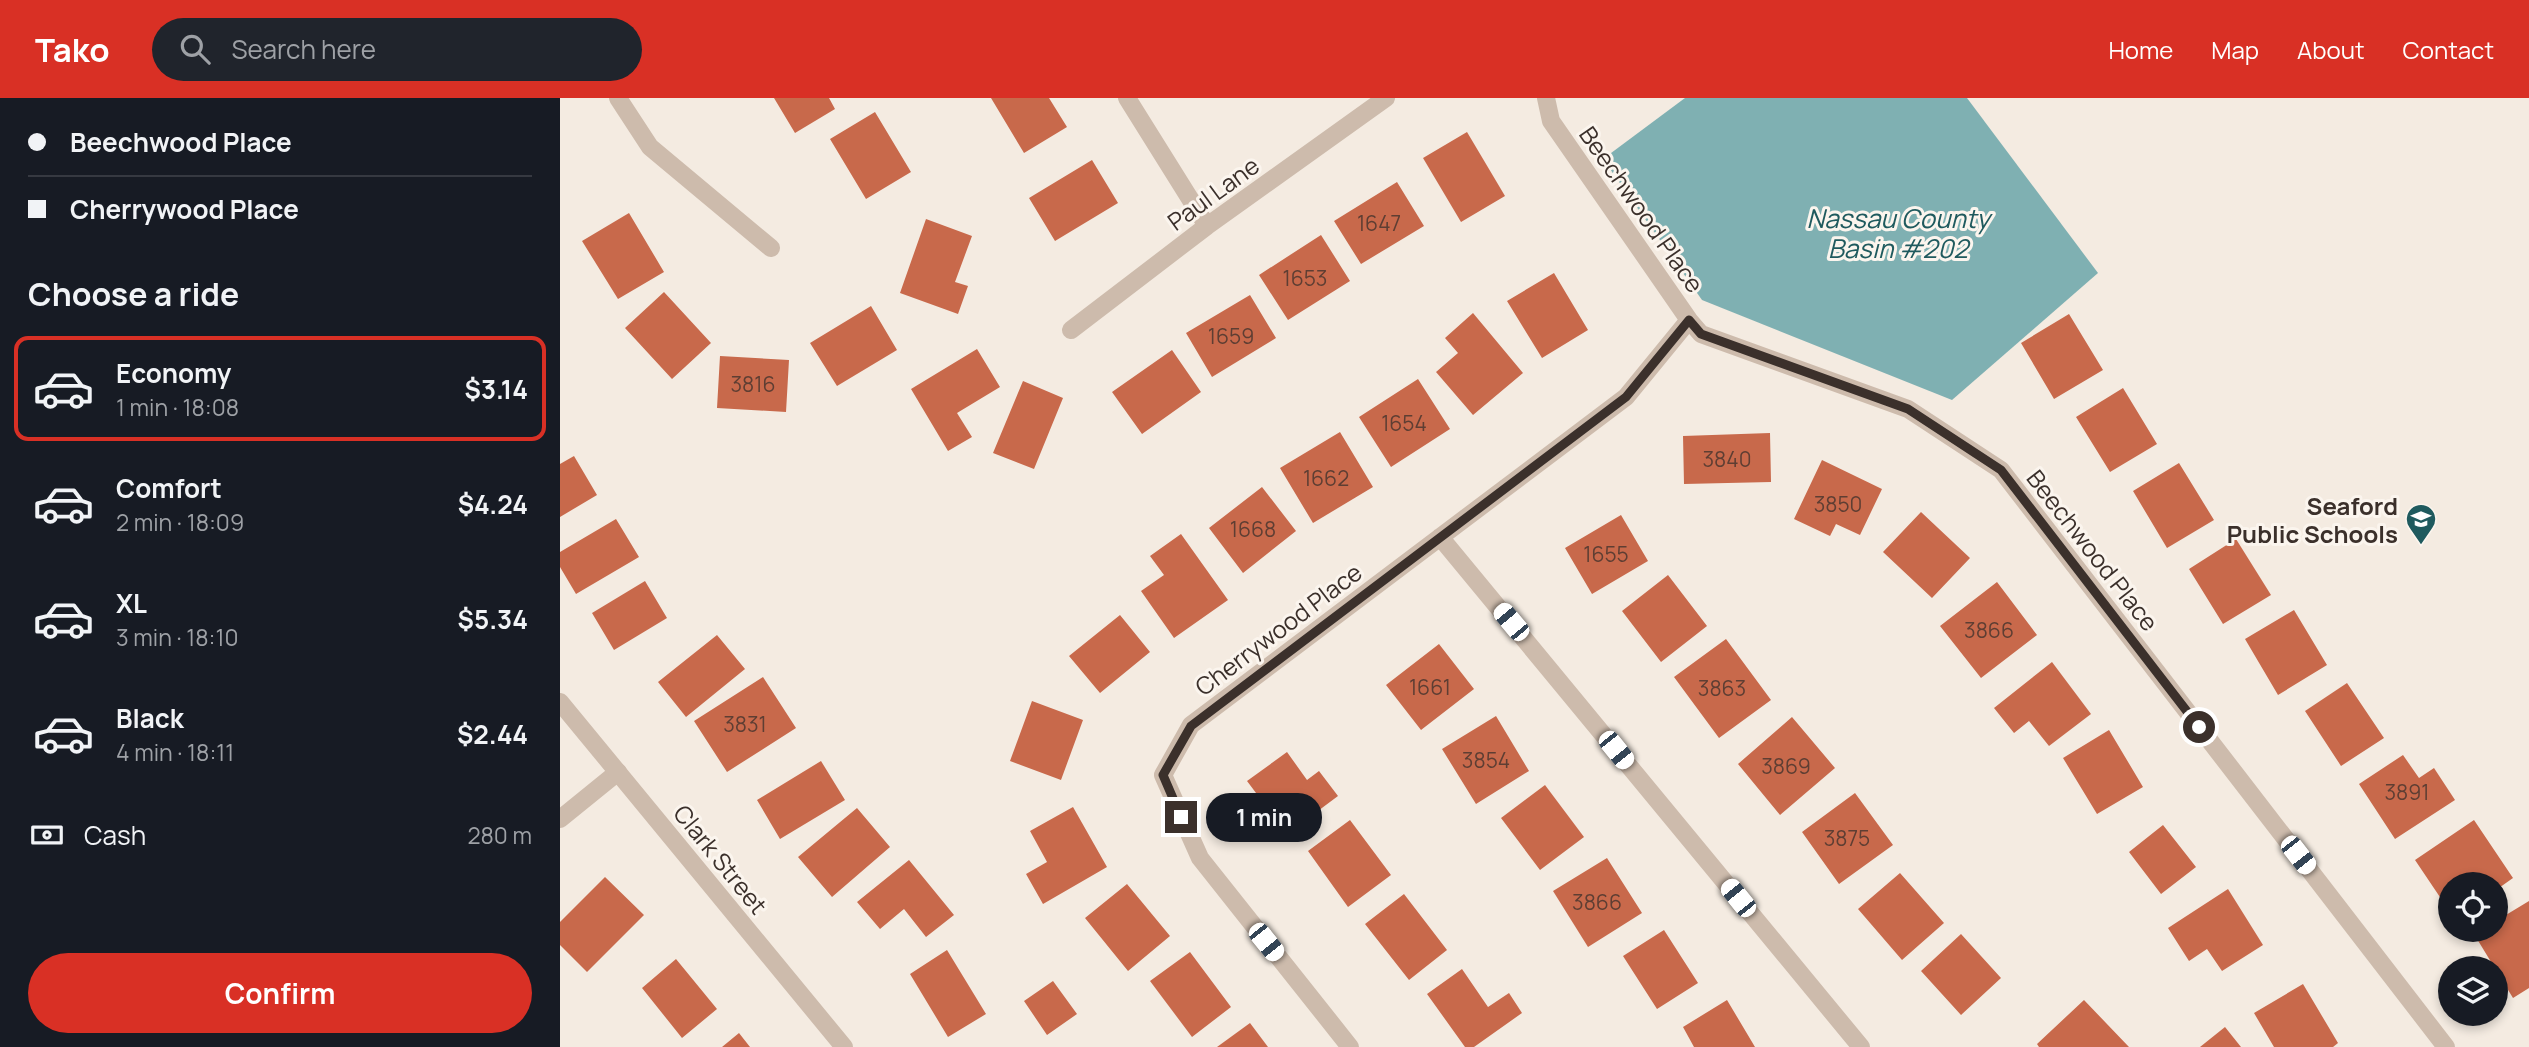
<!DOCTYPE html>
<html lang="en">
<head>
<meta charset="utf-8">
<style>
	body { margin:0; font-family:Manrope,sans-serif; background:#20242c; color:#f1f3f6; height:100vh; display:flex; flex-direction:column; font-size:26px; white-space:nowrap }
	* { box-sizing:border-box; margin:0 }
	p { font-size:23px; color:#9ea1a6 }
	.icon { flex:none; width:38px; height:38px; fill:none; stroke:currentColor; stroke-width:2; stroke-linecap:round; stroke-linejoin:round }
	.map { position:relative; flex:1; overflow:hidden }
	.drawer { display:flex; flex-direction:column; background:#171b24; width:560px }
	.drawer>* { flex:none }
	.hud { display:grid; align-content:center; height:154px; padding:0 28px; background:#171b24 }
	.tools { position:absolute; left:1878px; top:774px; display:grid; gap:14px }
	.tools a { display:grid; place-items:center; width:70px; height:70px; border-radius:50%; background:#171b24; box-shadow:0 4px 10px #0003; font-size:35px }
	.end { position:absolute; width:32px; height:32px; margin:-16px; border:9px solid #3b302b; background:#fff; box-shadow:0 0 0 4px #fff }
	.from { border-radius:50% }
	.bubble { position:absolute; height:49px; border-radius:24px; background:#171b24; box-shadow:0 4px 10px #0003; font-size:23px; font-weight:700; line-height:49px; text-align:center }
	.car { position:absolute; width:21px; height:42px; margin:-21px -10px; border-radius:9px; box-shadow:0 0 5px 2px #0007; background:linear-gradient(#fff 24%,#345 0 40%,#fff 0 76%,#345 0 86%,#fff 0) }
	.hud b { display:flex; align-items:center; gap:24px; height:66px; font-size:26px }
	.hud b+b { border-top:2px solid #363941 }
	.hud i { width:18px; height:18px; background:#f1f3f6 }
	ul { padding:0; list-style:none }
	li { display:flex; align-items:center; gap:21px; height:105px; margin:0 14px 10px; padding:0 14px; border:4px solid transparent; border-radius:14px }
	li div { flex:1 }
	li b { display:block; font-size:26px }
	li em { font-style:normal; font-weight:700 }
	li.on { border-color:#d93025 }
	li>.icon { width:63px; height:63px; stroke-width:1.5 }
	h2 { padding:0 28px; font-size:32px; line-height:84px }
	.pay { display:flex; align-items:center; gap:18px; height:77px; padding:0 28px; font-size:26px }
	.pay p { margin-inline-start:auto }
	.button { display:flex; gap:14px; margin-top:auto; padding:14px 28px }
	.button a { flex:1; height:80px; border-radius:42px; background:#d93025; color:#fff; font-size:28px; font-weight:700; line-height:80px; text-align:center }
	header { display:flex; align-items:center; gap:42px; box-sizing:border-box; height:98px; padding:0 35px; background:#d93025; color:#fff }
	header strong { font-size:33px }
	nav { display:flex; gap:38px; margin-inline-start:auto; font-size:24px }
	.search { width:490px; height:63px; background:#20242c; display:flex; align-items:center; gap:18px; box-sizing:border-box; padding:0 24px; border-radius:38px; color:#9ea1a6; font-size:26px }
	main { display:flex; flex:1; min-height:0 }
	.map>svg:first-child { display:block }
	.water { fill:#7fb0b2 }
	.building { fill:#c8694b }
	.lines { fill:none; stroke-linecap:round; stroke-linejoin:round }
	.minor { stroke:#cdbbac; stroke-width:18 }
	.tertiary { stroke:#cdbbac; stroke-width:18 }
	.route { stroke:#3b302b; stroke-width:9 }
	.labels { text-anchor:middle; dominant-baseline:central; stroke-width:6; stroke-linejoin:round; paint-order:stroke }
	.number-label { font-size:21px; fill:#5e3e33 }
	.street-label { font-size:24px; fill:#3b302b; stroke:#fbf5ee }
	.poi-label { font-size:24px; font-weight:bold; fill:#3b302b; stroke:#fbf5ee; text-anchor:end }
	.water-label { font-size:26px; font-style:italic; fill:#1f5a5e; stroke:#fbf5ee }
</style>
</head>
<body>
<header>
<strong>Tako</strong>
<div class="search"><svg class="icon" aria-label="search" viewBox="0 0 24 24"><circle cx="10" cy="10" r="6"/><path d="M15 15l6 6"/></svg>Search here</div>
<nav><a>Home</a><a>Map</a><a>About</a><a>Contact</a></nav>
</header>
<main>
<section class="drawer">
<div class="hud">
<b><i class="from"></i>Beechwood Place</b>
<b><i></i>Cherrywood Place</b>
</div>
<h2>Choose a ride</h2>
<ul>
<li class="on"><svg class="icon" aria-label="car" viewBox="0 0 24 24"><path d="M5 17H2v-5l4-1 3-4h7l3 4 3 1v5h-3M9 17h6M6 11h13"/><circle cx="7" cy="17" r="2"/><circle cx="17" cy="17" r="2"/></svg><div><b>Economy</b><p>1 min · 18:08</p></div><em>$3.14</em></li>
<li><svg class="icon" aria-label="car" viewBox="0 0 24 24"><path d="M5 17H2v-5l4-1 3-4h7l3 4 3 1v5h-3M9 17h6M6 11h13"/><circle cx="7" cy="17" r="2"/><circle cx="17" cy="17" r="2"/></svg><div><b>Comfort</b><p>2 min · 18:09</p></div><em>$4.24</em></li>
<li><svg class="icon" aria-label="car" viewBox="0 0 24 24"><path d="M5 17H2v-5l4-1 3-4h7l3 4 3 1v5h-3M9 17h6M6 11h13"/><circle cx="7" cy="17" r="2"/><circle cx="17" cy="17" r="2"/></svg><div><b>XL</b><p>3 min · 18:10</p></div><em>$5.34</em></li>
<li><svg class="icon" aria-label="car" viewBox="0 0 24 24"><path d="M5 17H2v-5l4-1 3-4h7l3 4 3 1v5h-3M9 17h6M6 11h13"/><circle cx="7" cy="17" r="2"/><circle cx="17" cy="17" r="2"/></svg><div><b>Black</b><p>4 min · 18:11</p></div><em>$2.44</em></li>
</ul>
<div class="pay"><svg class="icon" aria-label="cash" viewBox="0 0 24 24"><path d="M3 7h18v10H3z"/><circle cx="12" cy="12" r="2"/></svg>Cash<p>280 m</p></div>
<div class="button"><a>Confirm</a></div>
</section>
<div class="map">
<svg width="1969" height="949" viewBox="0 0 1969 949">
	<rect width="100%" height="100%" fill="#f4ebe1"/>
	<path class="water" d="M 1125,0 L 1407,0 L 1538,175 L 1392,302 L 1142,202 L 1043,61 Z"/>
	<path class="building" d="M 214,0 L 269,0 L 275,11 L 235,35 Z
		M 431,0 L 489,0 L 507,29 L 464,55 Z
		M 315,14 L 351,74 L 306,101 L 270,41 Z
		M 907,34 L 945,98 L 901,124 L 863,60 Z
		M 532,62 L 558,105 L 495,143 L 469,100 Z
		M 837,84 L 864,128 L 801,166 L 774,123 Z
		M 69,115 L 104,174 L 58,201 L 22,143 Z
		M 366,121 L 412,138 L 395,184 L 408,188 L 398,216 L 340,195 Z
		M 761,137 L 790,183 L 728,222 L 699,177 Z
		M 994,175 L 1028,232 L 982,260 L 947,203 Z
		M 104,194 L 151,245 L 112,281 L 65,230 Z
		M 690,197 L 716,240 L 652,279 L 626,235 Z
		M 311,208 L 337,252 L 277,288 L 250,245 Z
		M 913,215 L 963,275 L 913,317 L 876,274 L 898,255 L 885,240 Z
		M 1509,216 L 1543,272 L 1494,301 L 1461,245 Z
		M 417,251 L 440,289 L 397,315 L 412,339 L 388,353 L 351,291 Z
		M 612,252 L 641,294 L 582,336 L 552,294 Z
		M 160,258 L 229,262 L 226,314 L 157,310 Z
		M 858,281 L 890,331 L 831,369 L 799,319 Z
		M 463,283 L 503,300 L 474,371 L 433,355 Z
		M 1563,290 L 1597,346 L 1550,374 L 1516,319 Z
		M 780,334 L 813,389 L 753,425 L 720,370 Z
		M 1210,335 L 1211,384 L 1124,386 L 1123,338 Z
		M 14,358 L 37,397 L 0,419 L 0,366 Z
		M 1262,362 L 1322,391 L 1300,437 L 1276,426 L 1270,438 L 1234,421 Z
		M 1619,365 L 1654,422 L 1607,450 L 1573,393 Z
		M 702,389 L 736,433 L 683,475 L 649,430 Z
		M 1361,414 L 1410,460 L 1372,500 L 1323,454 Z
		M 1061,417 L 1088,463 L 1032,496 L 1005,450 Z
		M 56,421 L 79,459 L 16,496 L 0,469 L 0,454 Z
		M 621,436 L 668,502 L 614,540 L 581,493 L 604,477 L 590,458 Z
		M 1676,441 L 1711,497 L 1663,526 L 1629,471 Z
		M 1108,477 L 1147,528 L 1101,564 L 1062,513 Z
		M 85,483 L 107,520 L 54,552 L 32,515 Z
		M 1437,484 L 1477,537 L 1421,580 L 1380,528 Z
		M 1734,512 L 1767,567 L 1718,597 L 1685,541 Z
		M 560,517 L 590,554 L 540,595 L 509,558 Z
		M 157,537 L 185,571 L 126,619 L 98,584 Z
		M 1166,541 L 1211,602 L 1159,640 L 1114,579 Z
		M 879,546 L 914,591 L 861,632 L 826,587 Z
		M 1492,564 L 1531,616 L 1489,648 L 1469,623 L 1454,635 L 1434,610 Z
		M 203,579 L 236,630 L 167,674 L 134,623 Z
		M 1787,585 L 1824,640 L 1781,668 L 1745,613 Z
		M 472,603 L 523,622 L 501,682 L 450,663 Z
		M 936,618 L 969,673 L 916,706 L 882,651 Z
		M 1232,619 L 1275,670 L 1220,717 L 1178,666 Z
		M 1549,632 L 1583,689 L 1537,716 L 1503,660 Z
		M 727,654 L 747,682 L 759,673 L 778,698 L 727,736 L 687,683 Z
		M 1843,657 L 1859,680 L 1874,670 L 1895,702 L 1835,741 L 1799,686 Z
		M 261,663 L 285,702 L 220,741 L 197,702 Z
		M 985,687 L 1024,739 L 980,772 L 941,720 Z
		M 1295,695 L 1333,747 L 1279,786 L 1242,734 Z
		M 513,709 L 547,769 L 483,806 L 466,776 L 487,764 L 470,733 Z
		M 297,710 L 330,749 L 272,799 L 238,759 Z
		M 790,722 L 831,777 L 788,809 L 748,753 Z
		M 1914,722 L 1953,780 L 1936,792 L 1936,786 L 1890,786 L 1890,814 L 1855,762 Z
		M 1603,727 L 1636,769 L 1601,796 L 1569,754 Z
		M 1047,760 L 1082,815 L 1028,849 L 993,793 Z
		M 349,762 L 394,817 L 366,839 L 344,811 L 320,831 L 297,804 Z
		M 1340,775 L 1384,825 L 1342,862 L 1298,811 Z
		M 45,779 L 84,817 L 27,874 L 0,847 L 0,824 Z
		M 567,786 L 610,838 L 568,873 L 525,820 Z
		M 1668,791 L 1703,847 L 1662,873 L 1647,851 L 1629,863 L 1608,830 Z
		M 844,796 L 887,852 L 849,882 L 805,826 Z
		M 1969,803 L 1969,890 L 1953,900 L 1914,836 L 1922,831 L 1936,831 L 1936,823 Z
		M 1104,832 L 1138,885 L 1097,911 L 1063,858 Z
		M 1401,836 L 1441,880 L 1401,917 L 1361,873 Z
		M 387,852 L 426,916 L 388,939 L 350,876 Z
		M 630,854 L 671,909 L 632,939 L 590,883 Z
		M 116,861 L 157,911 L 122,940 L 82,890 Z
		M 902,871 L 928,909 L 949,895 L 962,915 L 914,949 L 905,949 L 867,896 Z
		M 493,883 L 517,916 L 487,937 L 464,903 Z
		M 1743,886 L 1778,945 L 1773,949 L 1714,949 L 1694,915 Z
		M 1167,902 L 1195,949 L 1134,949 L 1123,929 Z
		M 1524,902 L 1569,949 L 1479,949 L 1477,946 Z
		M 690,925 L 708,949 L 657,949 Z
		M 1665,929 L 1681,949 L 1640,949 Z
		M 179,935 L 190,949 L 162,949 Z"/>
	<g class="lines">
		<path class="minor" d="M 58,0 L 90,49 L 211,150
			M 567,0 L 647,128
			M 986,0 L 991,23 L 1129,222 L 1141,236 L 1348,311 L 1441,372 L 1886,949
			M 511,232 L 647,128 L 826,0
			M 880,439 L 1301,949
			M 0,721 L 58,674
			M 790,949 L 640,760 L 603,677 L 631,627 L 1066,299 L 1129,222"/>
		<path class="tertiary" d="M 0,604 L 284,949"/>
	</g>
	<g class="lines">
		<path class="route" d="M 621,719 L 603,677 L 631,628 L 1066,299 L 1129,222 L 1141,236 L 1348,311 L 1441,372 L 1639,629"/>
	</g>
	<defs>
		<g id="school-pin" transform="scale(1.575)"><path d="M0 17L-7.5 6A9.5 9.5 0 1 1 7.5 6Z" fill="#1f5a5e" stroke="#fbf5ee"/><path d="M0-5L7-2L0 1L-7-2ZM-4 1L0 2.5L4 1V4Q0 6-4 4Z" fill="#fff"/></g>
	</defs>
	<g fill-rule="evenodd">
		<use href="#school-pin" x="1861" y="421"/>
	</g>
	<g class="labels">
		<g class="number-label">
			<text x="819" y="125">1647</text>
			<text x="745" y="180">1653</text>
			<text x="671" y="238">1659</text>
			<text x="193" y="286">3816</text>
			<text x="844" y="325">1654</text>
			<text x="1167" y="361">3840</text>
			<text x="766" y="380">1662</text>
			<text x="1278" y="406">3850</text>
			<text x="693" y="431">1668</text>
			<text x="1046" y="456">1655</text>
			<text x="1429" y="532">3866</text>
			<text x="870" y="589">1661</text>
			<text x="1162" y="590">3863</text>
			<text x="185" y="626">3831</text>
			<text x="926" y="662">3854</text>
			<text x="1226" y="668">3869</text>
			<text x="1847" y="694">3891</text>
			<text x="1287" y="740">3875</text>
			<text x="1037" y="804">3866</text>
		</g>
		<g class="street-label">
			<text transform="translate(653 95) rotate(-36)">Paul Lane</text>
			<text transform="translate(1082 111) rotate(55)">Beechwood Place</text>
			<text transform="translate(1533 452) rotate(52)">Beechwood Place</text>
			<text transform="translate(718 531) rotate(-37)">Cherrywood Place</text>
			<text transform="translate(161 761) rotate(51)">Clark Street</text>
		</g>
		<g class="poi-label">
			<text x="1838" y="407">Seaford<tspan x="1838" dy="28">Public Schools</tspan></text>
		</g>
		<g class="water-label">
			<text x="1338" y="120">Nassau County<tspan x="1338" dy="30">Basin #202</tspan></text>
		</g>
	</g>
</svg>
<div class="tools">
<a><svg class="icon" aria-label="locate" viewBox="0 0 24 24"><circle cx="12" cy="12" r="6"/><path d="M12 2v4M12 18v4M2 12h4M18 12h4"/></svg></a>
<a><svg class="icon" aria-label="layers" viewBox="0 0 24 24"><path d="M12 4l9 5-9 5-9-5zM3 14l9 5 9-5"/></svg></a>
</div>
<i class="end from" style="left:1639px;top:629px"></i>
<i class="end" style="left:621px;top:719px"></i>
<div class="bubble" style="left:646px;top:695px;width:116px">1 min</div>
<i class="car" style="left:951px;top:524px;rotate:320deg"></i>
<i class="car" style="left:1056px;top:652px;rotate:141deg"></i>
<i class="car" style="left:1738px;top:757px;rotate:142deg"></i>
<i class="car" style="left:1178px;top:800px;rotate:321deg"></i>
<i class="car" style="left:706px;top:844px;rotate:141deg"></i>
</div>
</main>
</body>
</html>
